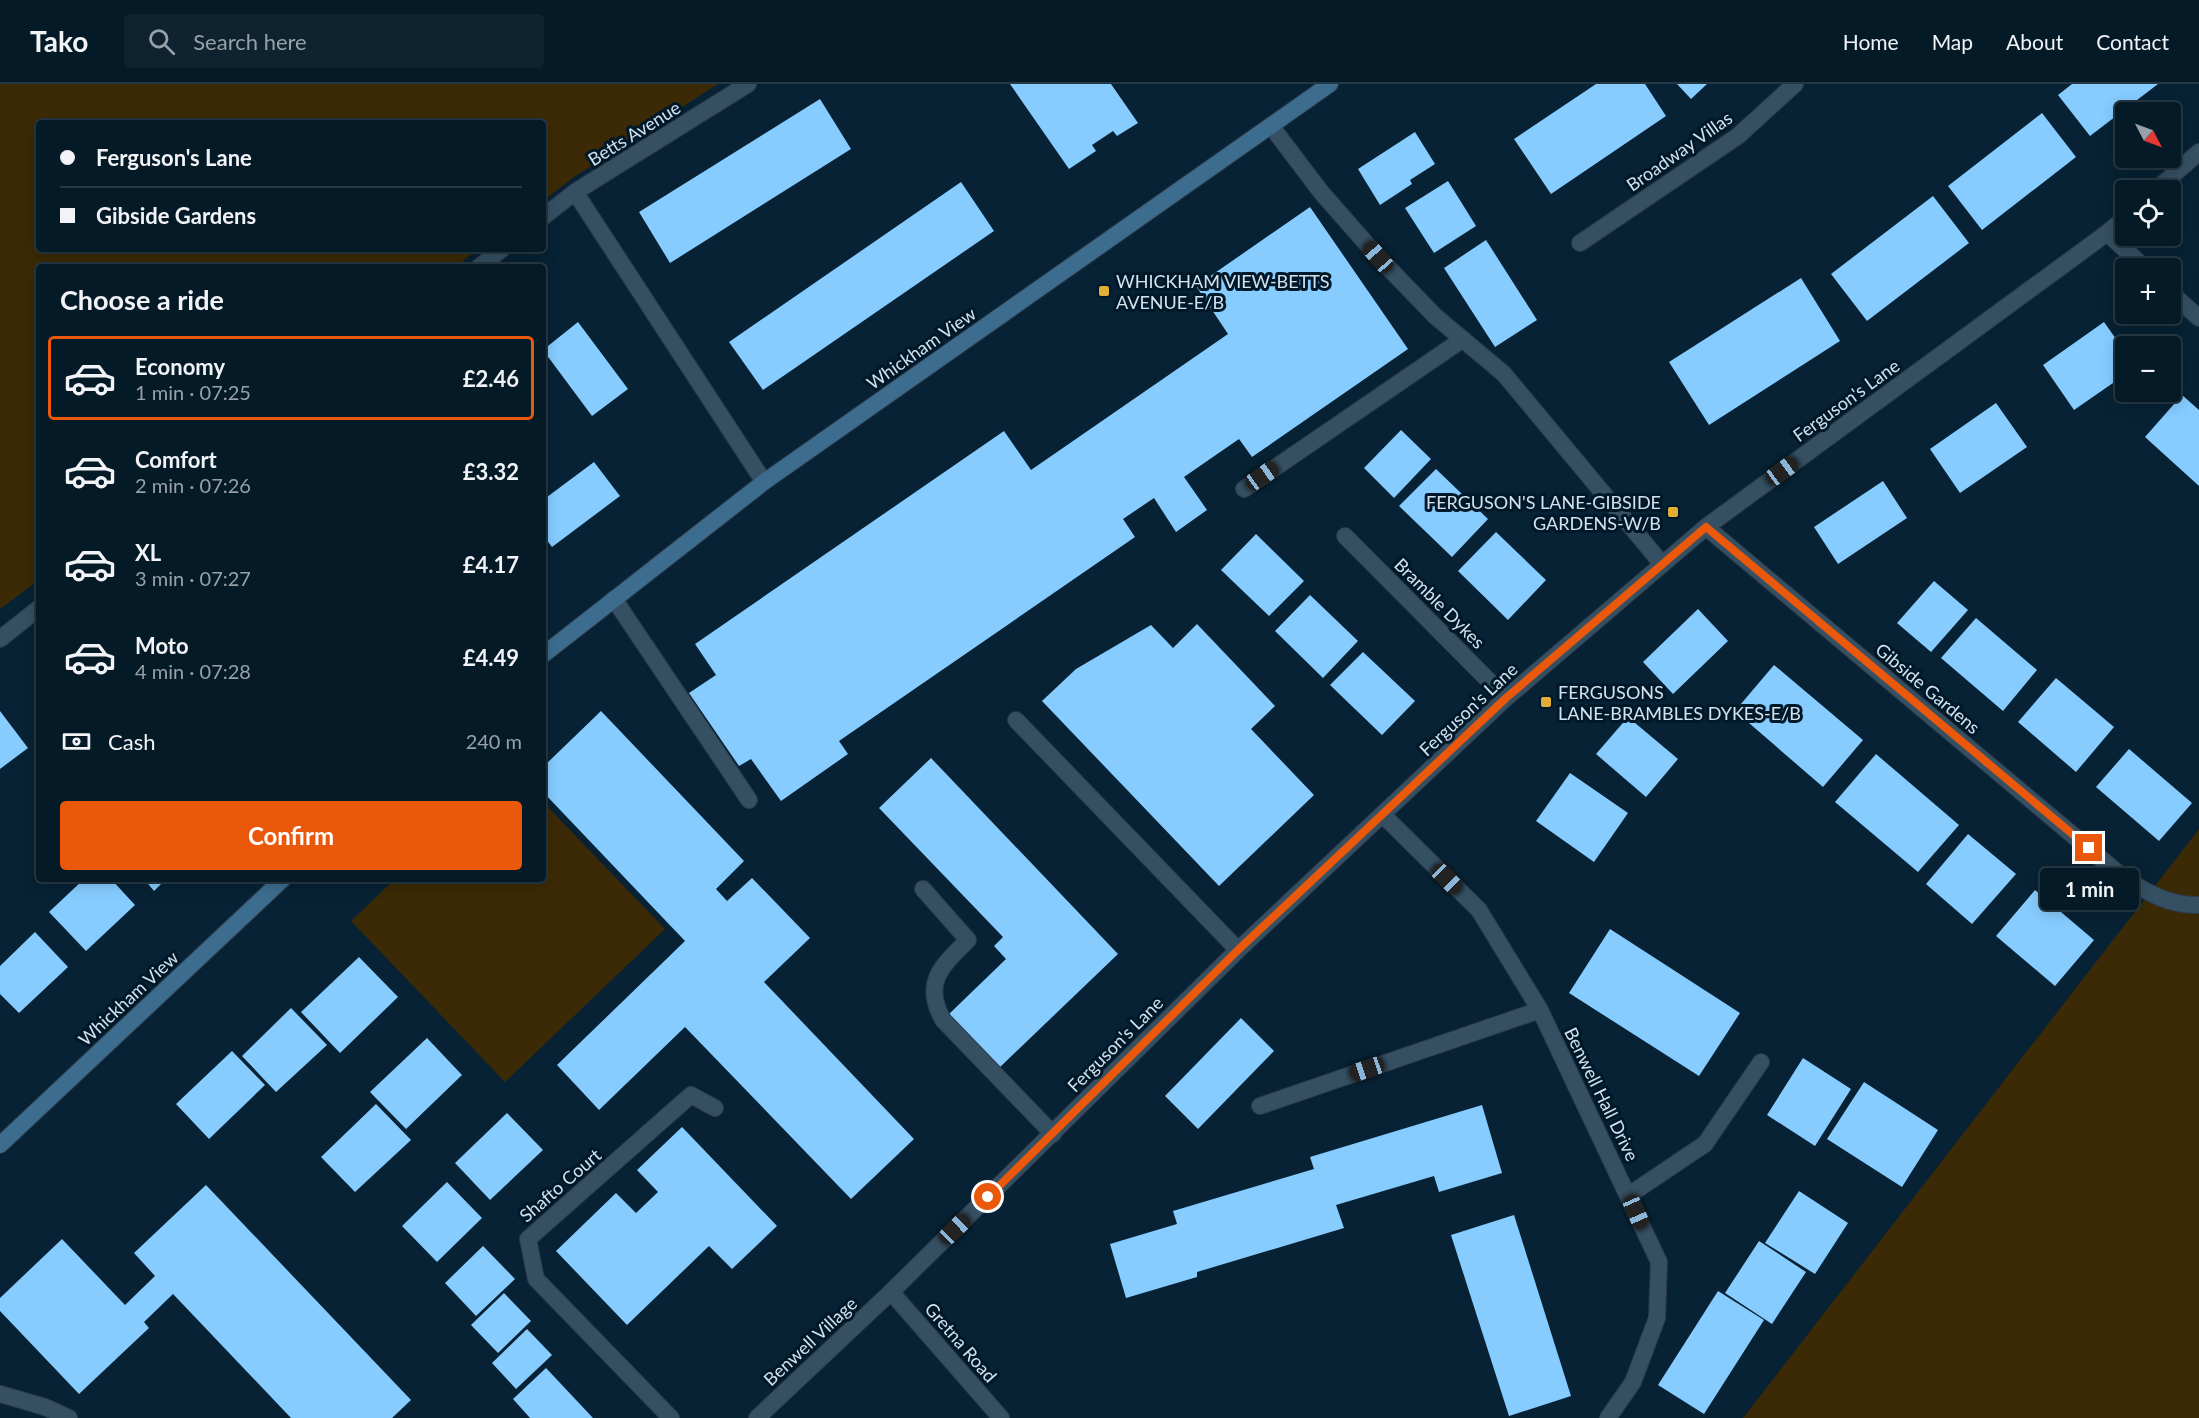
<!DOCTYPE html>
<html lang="en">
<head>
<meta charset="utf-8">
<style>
	body { margin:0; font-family:Lato,sans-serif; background:#0e232f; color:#f1f3f6; height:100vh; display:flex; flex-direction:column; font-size:22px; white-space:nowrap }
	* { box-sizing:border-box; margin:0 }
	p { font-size:20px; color:#97a1a7 }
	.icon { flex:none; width:33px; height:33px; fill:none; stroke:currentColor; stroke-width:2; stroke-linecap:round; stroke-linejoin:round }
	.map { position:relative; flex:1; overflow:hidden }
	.sheet { position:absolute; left:36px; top:180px; width:510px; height:618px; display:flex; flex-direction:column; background:#051a27; border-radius:6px; box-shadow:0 3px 15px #0003,0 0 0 2px #263844 }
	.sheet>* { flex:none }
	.banner { position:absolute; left:36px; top:36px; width:510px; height:132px; border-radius:6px; box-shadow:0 3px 15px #0003,0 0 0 2px #263844; display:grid; align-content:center; height:132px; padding:0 24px; background:#051a27 }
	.needle { width:39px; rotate:131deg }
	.controls { position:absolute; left:2115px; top:18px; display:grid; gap:12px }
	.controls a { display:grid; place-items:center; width:66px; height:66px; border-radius:6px; background:#051a27; box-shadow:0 3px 15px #0003,0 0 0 2px #263844; font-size:30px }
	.end { position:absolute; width:27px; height:27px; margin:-14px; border:8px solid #ea580c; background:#fff; box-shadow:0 0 0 3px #fff }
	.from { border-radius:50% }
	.bubble { position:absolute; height:42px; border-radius:6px; background:#051a27; box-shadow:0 3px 15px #0003,0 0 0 2px #263844; font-size:20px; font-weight:700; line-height:42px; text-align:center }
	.car { position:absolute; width:18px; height:36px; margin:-18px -9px; border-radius:8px; box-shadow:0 0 4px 2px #0007; background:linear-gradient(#222 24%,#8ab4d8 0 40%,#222 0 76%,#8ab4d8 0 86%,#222 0) }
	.banner b { display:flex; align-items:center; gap:21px; height:57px; font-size:22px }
	.banner b+b { border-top:2px solid #263844 }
	.banner i { width:15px; height:15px; background:#f1f3f6 }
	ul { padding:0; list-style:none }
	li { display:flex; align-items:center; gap:18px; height:84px; margin:0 12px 9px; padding:0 12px; border:3px solid transparent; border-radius:6px }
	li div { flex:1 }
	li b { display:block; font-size:22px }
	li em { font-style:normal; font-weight:700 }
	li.active { border-color:#ea580c }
	li>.icon { width:54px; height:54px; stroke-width:1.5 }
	h2 { padding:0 24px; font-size:27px; line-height:72px }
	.pay { display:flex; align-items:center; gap:15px; height:66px; padding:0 24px; font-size:22px }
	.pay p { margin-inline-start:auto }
	.button { display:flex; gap:12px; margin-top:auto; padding:12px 24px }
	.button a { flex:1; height:69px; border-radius:6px; background:#ea580c; color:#fff; font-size:24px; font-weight:700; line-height:69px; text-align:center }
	header { display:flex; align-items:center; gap:36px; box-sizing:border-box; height:84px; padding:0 30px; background:#051a27; border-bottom:2px solid #263844 }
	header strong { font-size:28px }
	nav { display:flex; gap:33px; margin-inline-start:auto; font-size:21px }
	.search { width:420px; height:54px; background:#0e232f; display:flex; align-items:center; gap:15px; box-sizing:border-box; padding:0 21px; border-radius:6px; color:#97a1a7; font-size:22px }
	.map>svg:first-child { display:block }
	.green { fill:#3b2a05 }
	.building { fill:#86ccff }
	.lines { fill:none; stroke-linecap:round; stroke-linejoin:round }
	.service-casing { stroke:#2e3a49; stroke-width:18 }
	.minor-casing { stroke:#2e3a49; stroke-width:18 }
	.tertiary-casing { stroke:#2e3a49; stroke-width:18 }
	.secondary-casing { stroke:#2e3a49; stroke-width:18 }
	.service { stroke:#355063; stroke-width:16 }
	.minor { stroke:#355063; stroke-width:16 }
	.tertiary { stroke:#355063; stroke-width:16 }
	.secondary { stroke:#3d6d8e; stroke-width:16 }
	.route { stroke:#ea580c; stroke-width:8 }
	.poi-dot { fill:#e3ae34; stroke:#00192a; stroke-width:2 }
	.labels { text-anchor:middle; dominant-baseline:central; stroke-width:6; stroke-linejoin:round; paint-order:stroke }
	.street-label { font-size:18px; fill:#d3e2ee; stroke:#00192a }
	.poi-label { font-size:18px; fill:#d3e2ee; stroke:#00192a; text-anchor:start }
</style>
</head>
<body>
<header>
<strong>Tako</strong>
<div class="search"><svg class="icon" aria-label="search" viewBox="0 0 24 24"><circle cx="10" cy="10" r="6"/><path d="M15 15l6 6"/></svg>Search here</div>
<nav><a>Home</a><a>Map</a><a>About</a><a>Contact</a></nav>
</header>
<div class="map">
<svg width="2199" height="1334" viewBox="0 0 2199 1334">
	<rect width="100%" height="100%" fill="#072234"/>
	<path class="green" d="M 0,0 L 718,0 L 574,93 L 543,117 L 543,39 L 39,39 L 39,165 L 479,165 L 455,183 L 39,183 L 39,496 L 0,525 Z
		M 543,718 L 665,845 L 505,998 L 351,837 L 395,795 L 543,795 Z
		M 2199,745 L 2199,1334 L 1743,1334 Z"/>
	<path class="building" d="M 1010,0 L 1111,0 L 1138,39 L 1117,52 L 1113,47 L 1092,61 L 1096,67 L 1069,85 Z
		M 1596,0 L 1645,0 L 1666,32 L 1551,110 L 1514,55 Z
		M 1677,0 L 1707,0 L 1691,15 Z
		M 2072,0 L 2158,0 L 2090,52 L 2058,11 Z
		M 820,15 L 851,65 L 670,179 L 639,128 Z
		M 2042,29 L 2076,73 L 1982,146 L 1948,102 Z
		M 1415,48 L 1435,80 L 1410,96 L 1412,100 L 1380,121 L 1358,85 Z
		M 1448,97 L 1476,142 L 1434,169 L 1405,124 Z
		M 961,98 L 994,147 L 763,306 L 729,258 Z
		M 1933,112 L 1969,159 L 1867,237 L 1831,190 Z
		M 1310,123 L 1408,265 L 1252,373 L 1239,355 L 1184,393 L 1207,426 L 1176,448 L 1154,414 L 1123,435 L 1135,453 L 839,657 L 848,670 L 781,717 L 751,675 L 739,682 L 689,609 L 716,591 L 695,560 L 1004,347 L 1031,386 L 1228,250 L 1196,202 Z
		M 1486,156 L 1537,236 L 1495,263 L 1444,184 Z
		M 1801,194 L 1840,257 L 1709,341 L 1669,278 Z
		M 578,238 L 628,305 L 592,332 L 543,266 Z
		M 2104,238 L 2126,269 L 2126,290 L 2074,326 L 2043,281 Z
		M 2182,311 L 2199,326 L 2199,402 L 2145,353 Z
		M 1996,319 L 2027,363 L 1960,409 L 1930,365 Z
		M 1401,346 L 1431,375 L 1394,414 L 1364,384 Z
		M 594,378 L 620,412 L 552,463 L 543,451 L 543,416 Z
		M 1436,385 L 1488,435 L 1452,473 L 1399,422 Z
		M 1883,397 L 1907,434 L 1838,480 L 1814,443 Z
		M 1496,448 L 1546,496 L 1508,536 L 1458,487 Z
		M 1256,450 L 1304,497 L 1269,532 L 1221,486 Z
		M 1934,497 L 1968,526 L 1931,568 L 1897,539 Z
		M 1310,511 L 1358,557 L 1323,594 L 1275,547 Z
		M 1698,525 L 1728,557 L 1673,610 L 1643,578 Z
		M 1976,534 L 2037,586 L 2003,627 L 1941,574 Z
		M 1197,540 L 1275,622 L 1251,645 L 1314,711 L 1219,802 L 1042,617 L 1076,585 L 1151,541 L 1173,564 Z
		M 1363,568 L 1415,617 L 1382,651 L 1330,601 Z
		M 1774,581 L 1863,656 L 1823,703 L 1735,627 Z
		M 2056,594 L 2114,643 L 2076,688 L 2018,638 Z
		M 0,627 L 28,664 L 0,685 Z
		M 601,627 L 744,777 L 716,805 L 727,817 L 752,794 L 810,854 L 764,898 L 914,1055 L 851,1115 L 685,943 L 599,1026 L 557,981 L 685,857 L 543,708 L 543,683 Z
		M 1628,633 L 1678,675 L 1646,713 L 1596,670 Z
		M 2129,665 L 2192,719 L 2159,757 L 2096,703 Z
		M 1876,670 L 1959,741 L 1918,788 L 1835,718 Z
		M 931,674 L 1118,870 L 999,984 L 948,931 L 1006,875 L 994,862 L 1003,853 L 879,724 Z
		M 1570,689 L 1628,729 L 1594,778 L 1536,737 Z
		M 1968,750 L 2016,790 L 1972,840 L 1926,800 Z
		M 84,795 L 111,795 L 135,821 L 86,867 L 49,828 Z
		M 144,795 L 166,795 L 154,807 Z
		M 2035,806 L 2094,856 L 2055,902 L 1996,852 Z
		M 1610,845 L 1740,929 L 1699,992 L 1569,909 Z
		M 35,848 L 68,883 L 19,929 L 0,910 L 0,882 Z
		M 359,873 L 398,913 L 340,969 L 301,928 Z
		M 291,924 L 327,961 L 276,1008 L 242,972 Z
		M 1241,934 L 1274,967 L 1198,1045 L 1165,1012 Z
		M 427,954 L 462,991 L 406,1045 L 370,1008 Z
		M 232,967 L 265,1001 L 209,1055 L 176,1020 Z
		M 1803,974 L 1851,1005 L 1815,1062 L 1767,1031 Z
		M 1864,998 L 1938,1046 L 1902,1103 L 1827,1055 Z
		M 376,1020 L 411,1056 L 355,1108 L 321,1073 Z
		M 1482,1021 L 1502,1089 L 1439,1108 L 1434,1092 L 1336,1121 L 1344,1144 L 1197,1188 L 1197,1193 L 1126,1214 L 1110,1160 L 1177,1140 L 1173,1127 L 1314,1085 L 1310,1073 Z
		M 507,1029 L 543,1066 L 490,1116 L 455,1079 Z
		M 682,1043 L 777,1142 L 732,1185 L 709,1162 L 627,1241 L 556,1167 L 616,1109 L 636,1129 L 658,1108 L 637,1086 Z
		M 447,1098 L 482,1134 L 437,1178 L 402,1142 Z
		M 206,1101 L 411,1316 L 392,1334 L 291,1334 L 173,1210 L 144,1238 L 149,1244 L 79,1310 L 0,1227 L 0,1214 L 62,1155 L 125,1221 L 155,1192 L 134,1169 Z
		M 1799,1107 L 1848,1139 L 1815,1190 L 1765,1159 Z
		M 1514,1131 L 1571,1312 L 1509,1332 L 1451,1151 Z
		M 1759,1157 L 1806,1188 L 1772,1240 L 1725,1209 Z
		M 483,1162 L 515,1195 L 476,1232 L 445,1199 Z
		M 1718,1207 L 1764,1236 L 1704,1330 L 1658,1301 Z
		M 504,1209 L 531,1237 L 498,1269 L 471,1241 Z
		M 527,1245 L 552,1271 L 516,1305 L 492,1279 Z
		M 546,1284 L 593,1334 L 530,1334 L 513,1315 Z"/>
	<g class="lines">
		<g class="service-casing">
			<path id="service" d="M 1271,42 L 1321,108 L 1378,173 L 1435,232 L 1504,290 L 1662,480
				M 1244,405 L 1463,255
				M 614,515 L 749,716
				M 1016,636 L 1238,866
				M 2125,795 C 2148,809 2171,822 2199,821
				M 923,805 L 968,856 C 942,882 922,898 943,936 L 1053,1050"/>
		</g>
		<g class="minor-casing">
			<path id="minor" d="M 575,108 L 764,398
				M 543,133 L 575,108 L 748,0
				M 2107,149 L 2145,184
				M 1580,159 L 1738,52 L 1795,0
				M 479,183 L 502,165
				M 2170,208 L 2199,234
				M 1706,443 L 2125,795
				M 1345,452 L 1506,614
				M 0,555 L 39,524
				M 1384,732 L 1479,826 L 1540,926 L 1659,1178 L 1657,1234 L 1633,1298 L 1608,1334
				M 1260,1022 L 1540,926
				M 1629,1111 L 1705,1060 L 1761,978
				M 891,1208 L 1001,1334
				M 0,1310 L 45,1323 L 69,1334
				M 671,1334 L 536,1195 L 528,1155 L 691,1011 L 715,1024"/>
		</g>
		<g class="tertiary-casing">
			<path id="tertiary" d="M 2156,106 L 2199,68
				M 757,1334 L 891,1208 L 1238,866 L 1506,614 L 1706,443 L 2107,149 L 2126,133"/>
		</g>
		<g class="secondary-casing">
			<path id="secondary" d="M 543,571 L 764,398 L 1330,0
				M 0,1061 L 283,795"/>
		</g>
		<use href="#service" class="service"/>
		<use href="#minor" class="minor"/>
		<use href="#tertiary" class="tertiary"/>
		<use href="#secondary" class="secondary"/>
	</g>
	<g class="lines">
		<path class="route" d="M 988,1113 L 1238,866 L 1506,614 L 1706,443 L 2089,764"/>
	</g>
	<g class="poi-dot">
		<rect x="1098" y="201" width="12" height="12" rx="3"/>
		<rect x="1667" y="422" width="12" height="12" rx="3"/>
		<rect x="1540" y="612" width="12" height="12" rx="3"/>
	</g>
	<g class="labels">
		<g class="street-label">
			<text transform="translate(634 49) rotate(-32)">Betts Avenue</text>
			<text transform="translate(1679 67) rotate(-35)">Broadway Villas</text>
			<text transform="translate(921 264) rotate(-35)">Whickham View</text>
			<text transform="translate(1846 316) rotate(-36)">Ferguson's Lane</text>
			<text transform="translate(1440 519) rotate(45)">Bramble Dykes</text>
			<text transform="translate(1928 604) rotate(40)">Gibside Gardens</text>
			<text transform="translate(1468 625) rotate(-43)">Ferguson's Lane</text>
			<text transform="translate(128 914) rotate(-43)">Whickham View</text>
			<text transform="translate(1115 960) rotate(-45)">Ferguson's Lane</text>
			<text transform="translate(1602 1010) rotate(64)">Benwell Hall Drive</text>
			<text transform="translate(560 1101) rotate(-41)">Shafto Court</text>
			<text transform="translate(810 1257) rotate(-43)">Benwell Village</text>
			<text transform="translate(961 1258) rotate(49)">Gretna Road</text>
		</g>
		<g class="poi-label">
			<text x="1116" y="197">WHICKHAM VIEW-BETTS<tspan x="1116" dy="21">AVENUE-E/B</tspan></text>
			<text x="1661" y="418" text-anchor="end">FERGUSON'S LANE-GIBSIDE<tspan x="1661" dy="21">GARDENS-W/B</tspan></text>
			<text x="1558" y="608">FERGUSONS<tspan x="1558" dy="21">LANE-BRAMBLES DYKES-E/B</tspan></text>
		</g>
	</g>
</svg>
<div class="controls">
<a><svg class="needle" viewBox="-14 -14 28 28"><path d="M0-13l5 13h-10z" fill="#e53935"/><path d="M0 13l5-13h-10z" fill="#97a1a7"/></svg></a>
<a><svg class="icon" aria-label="locate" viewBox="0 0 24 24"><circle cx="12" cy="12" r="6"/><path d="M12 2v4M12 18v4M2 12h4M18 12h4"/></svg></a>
<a>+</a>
<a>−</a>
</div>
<i class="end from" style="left:988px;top:1113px"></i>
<i class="end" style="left:2089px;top:764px"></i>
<div class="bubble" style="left:2040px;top:784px;width:99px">1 min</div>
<i class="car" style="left:1378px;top:173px;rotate:319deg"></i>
<i class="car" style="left:1782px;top:387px;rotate:54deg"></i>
<i class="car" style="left:1262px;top:392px;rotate:55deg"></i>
<i class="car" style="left:1447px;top:795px;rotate:135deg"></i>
<i class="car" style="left:1367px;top:985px;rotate:251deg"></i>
<i class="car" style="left:1636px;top:1128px;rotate:156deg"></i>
<i class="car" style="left:955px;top:1145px;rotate:46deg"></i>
<div class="banner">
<b><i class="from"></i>Ferguson's Lane</b>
<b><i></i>Gibside Gardens</b>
</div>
<section class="sheet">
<h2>Choose a ride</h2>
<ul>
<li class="active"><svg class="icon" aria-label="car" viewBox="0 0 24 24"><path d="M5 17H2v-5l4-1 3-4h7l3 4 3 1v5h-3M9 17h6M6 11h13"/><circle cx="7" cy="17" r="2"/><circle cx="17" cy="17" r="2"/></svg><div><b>Economy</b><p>1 min · 07:25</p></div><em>£2.46</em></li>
<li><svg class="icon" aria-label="car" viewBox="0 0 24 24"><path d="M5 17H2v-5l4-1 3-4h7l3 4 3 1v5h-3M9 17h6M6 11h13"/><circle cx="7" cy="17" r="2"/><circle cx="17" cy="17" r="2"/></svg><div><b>Comfort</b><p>2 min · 07:26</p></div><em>£3.32</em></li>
<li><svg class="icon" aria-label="car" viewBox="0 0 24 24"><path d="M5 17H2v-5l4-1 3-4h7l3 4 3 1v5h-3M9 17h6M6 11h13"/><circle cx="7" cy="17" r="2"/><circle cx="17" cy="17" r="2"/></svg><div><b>XL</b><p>3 min · 07:27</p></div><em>£4.17</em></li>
<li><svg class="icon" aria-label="car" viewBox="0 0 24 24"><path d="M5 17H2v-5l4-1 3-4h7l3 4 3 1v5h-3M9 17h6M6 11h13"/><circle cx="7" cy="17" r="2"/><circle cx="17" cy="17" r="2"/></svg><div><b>Moto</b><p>4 min · 07:28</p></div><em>£4.49</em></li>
</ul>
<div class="pay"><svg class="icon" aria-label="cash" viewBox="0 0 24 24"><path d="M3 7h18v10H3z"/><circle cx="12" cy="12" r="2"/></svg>Cash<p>240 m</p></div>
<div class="button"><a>Confirm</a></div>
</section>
</div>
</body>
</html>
